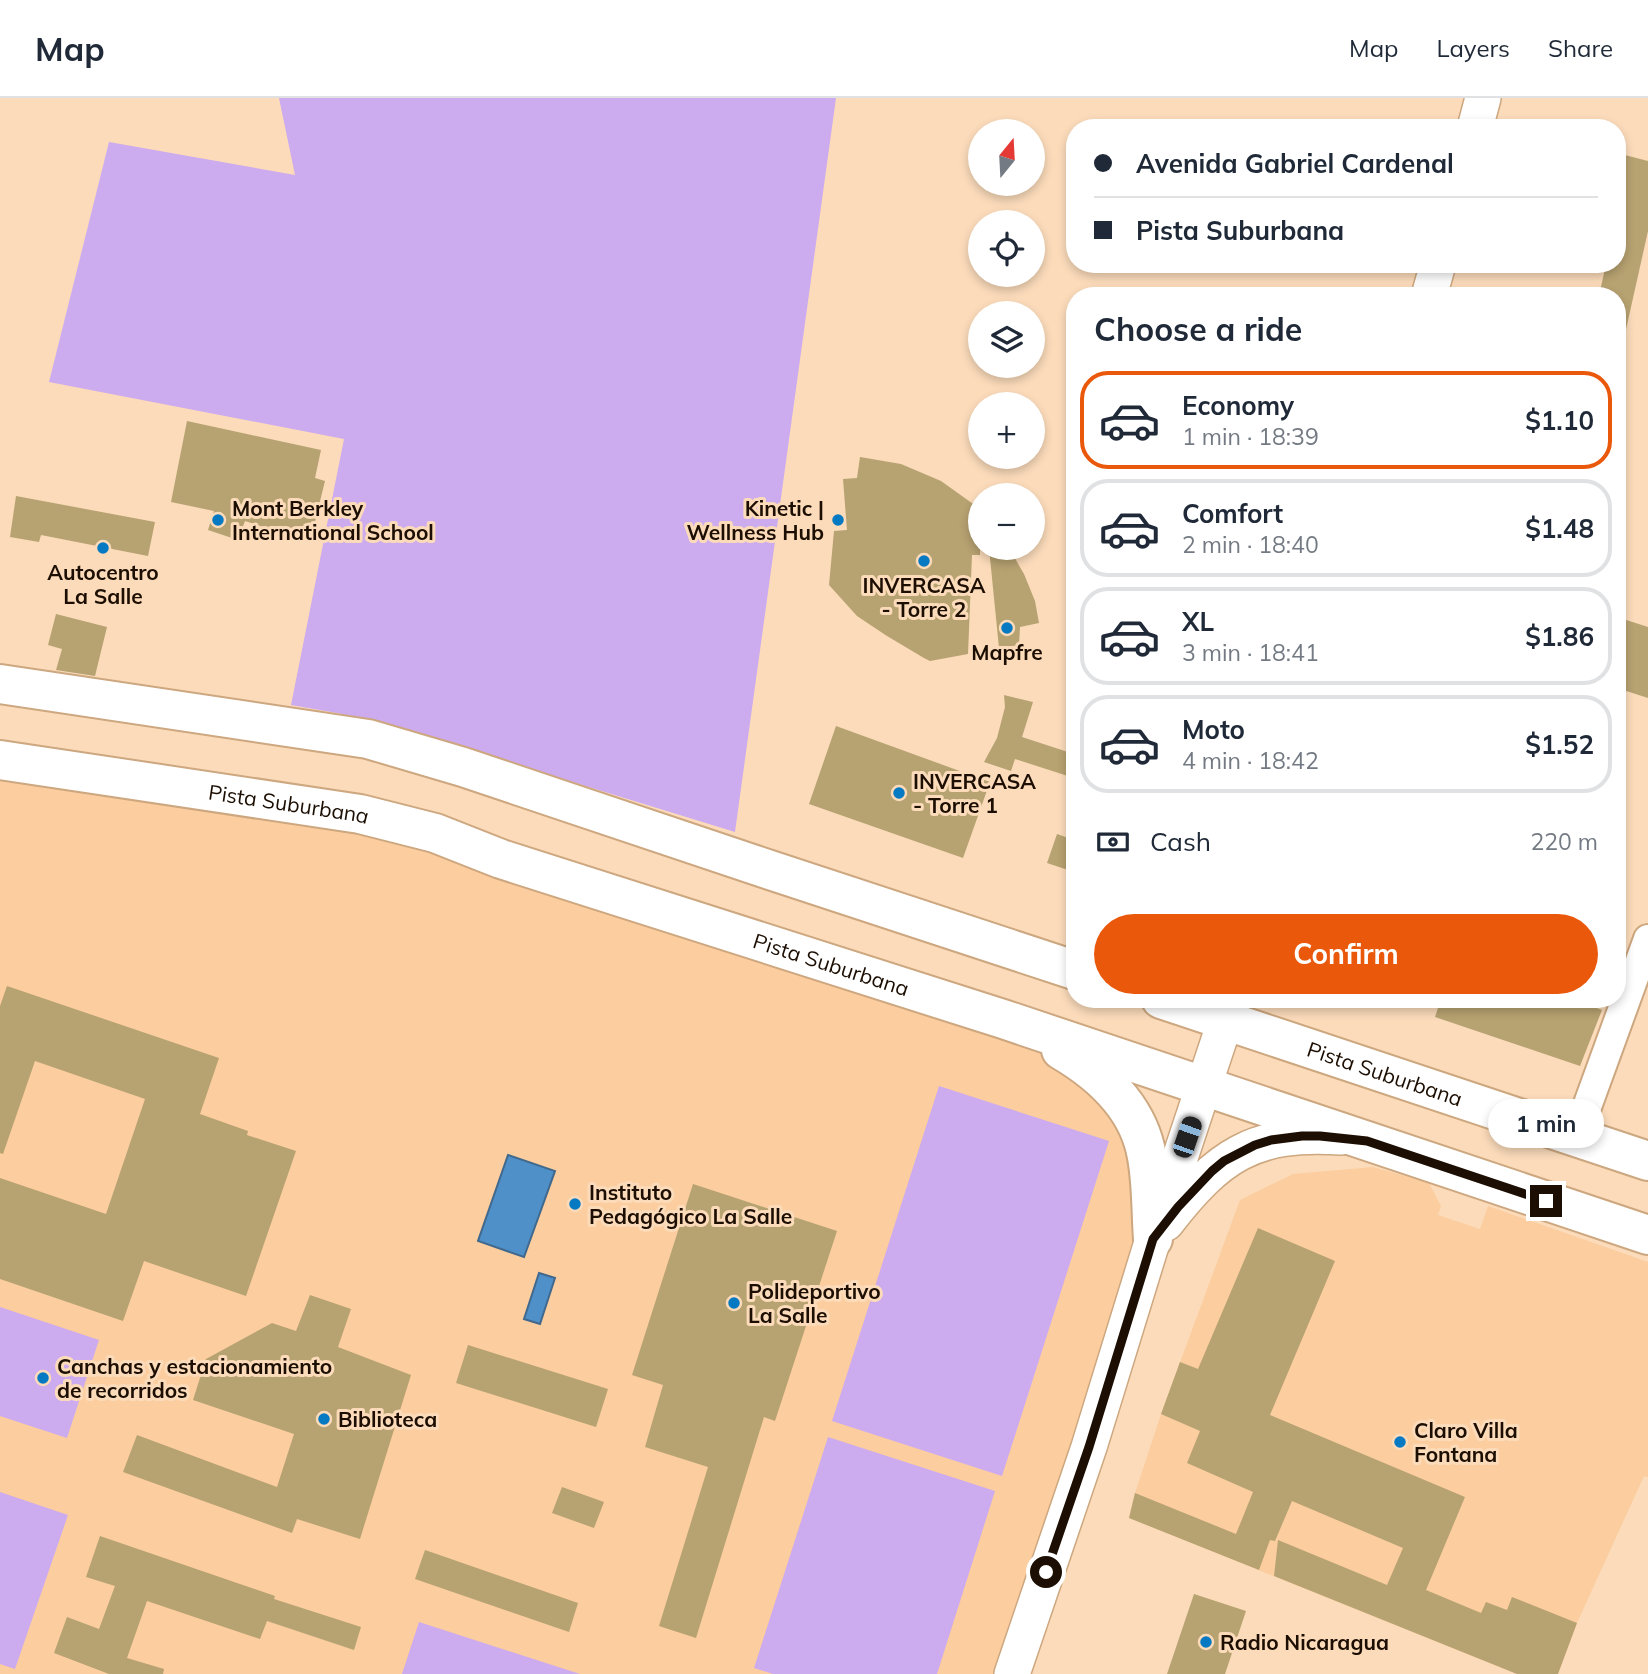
<!DOCTYPE html>
<html lang="en">
<head>
<meta charset="utf-8">
<style>
	body { margin:0; font-family:Mulish,sans-serif; background:#f2f2f3; color:#1f2937; height:100vh; display:flex; flex-direction:column; font-size:26px; white-space:nowrap }
	* { box-sizing:border-box; margin:0 }
	p { font-size:23px; color:#747a83 }
	.icon { flex:none; width:38px; height:38px; fill:none; stroke:currentColor; stroke-width:2; stroke-linecap:round; stroke-linejoin:round }
	.map { position:relative; flex:1; overflow:hidden }
	.details { position:absolute; left:1066px; top:189px; width:560px; height:721px; display:flex; flex-direction:column; background:#fff; border-radius:28px; box-shadow:0 4px 10px #0003 }
	.details>* { flex:none }
	.hud { position:absolute; left:1066px; top:21px; width:560px; height:154px; border-radius:28px; box-shadow:0 4px 10px #0003; display:grid; align-content:center; height:154px; padding:0 28px; background:#fff }
	.needle { width:46px; rotate:18deg }
	.tools { position:absolute; left:968px; top:21px; display:grid; gap:14px }
	.tools a { display:grid; place-items:center; width:77px; height:77px; border-radius:50%; background:#fff; box-shadow:0 4px 10px #0003; font-size:35px }
	.end { position:absolute; width:32px; height:32px; margin:-16px; border:9px solid #1c0e02; background:#fff; box-shadow:0 0 0 4px #fff }
	.from { border-radius:50% }
	.bubble { position:absolute; height:49px; border-radius:24px; background:#fff; box-shadow:0 4px 10px #0003; font-size:23px; font-weight:700; line-height:49px; text-align:center }
	.car { position:absolute; width:21px; height:42px; margin:-21px -10px; border-radius:9px; box-shadow:0 0 5px 2px #0007; background:linear-gradient(#222 24%,#8ab4d8 0 40%,#222 0 76%,#8ab4d8 0 86%,#222 0) }
	.hud b { display:flex; align-items:center; gap:24px; height:66px; font-size:26px }
	.hud b+b { border-top:2px solid #e0e1e3 }
	.hud i { width:18px; height:18px; background:#1f2937 }
	ul { padding:0; list-style:none }
	li { display:flex; align-items:center; gap:21px; height:98px; margin:0 14px 10px; padding:0 14px; border:4px solid #e0e1e3; border-radius:28px }
	li div { flex:1 }
	li b { display:block; font-size:26px }
	li em { font-style:normal; font-weight:700 }
	li.active { border-color:#ea580c }
	li>.icon { width:63px; height:63px; stroke-width:1.5 }
	h2 { padding:0 28px; font-size:32px; line-height:84px }
	.pay { display:flex; align-items:center; gap:18px; height:77px; padding:0 28px; font-size:26px }
	.pay p { margin-inline-start:auto }
	.cta { display:flex; gap:14px; margin-top:auto; padding:14px 28px }
	.cta a { flex:1; height:80px; border-radius:42px; background:#ea580c; color:#fff; font-size:28px; font-weight:700; line-height:80px; text-align:center }
	header { display:flex; align-items:center; gap:42px; box-sizing:border-box; height:98px; padding:0 35px; background:#fff; border-bottom:2px solid #e0e1e3 }
	header strong { font-size:33px }
	nav { display:flex; gap:38px; margin-inline-start:auto; font-size:24px }
	.map>svg:first-child { display:block }
	.built { fill:#fbcd9f }
	.green { fill:#cdabef }
	.water { fill:#4f90c9; stroke:#40698d; stroke-width:2 }
	.building { fill:#b7a271 }
	.lines { fill:none; stroke-linecap:round; stroke-linejoin:round }
	.minor-casing { stroke:#cda77f; stroke-width:32 }
	.tertiary-casing { stroke:#cda77f; stroke-width:38 }
	.primary-casing { stroke:#cda77f; stroke-width:42 }
	.minor { stroke:#fff; stroke-width:28 }
	.tertiary { stroke:#fff; stroke-width:35 }
	.primary { stroke:#fff; stroke-width:38 }
	.route { stroke:#1c0e02; stroke-width:9 }
	.poi-dot { fill:#0679c3; stroke:#fbdbba; stroke-width:2.5 }
	.labels { text-anchor:middle; dominant-baseline:central; stroke-width:6; stroke-linejoin:round; paint-order:stroke }
	.poi-label { font-size:21px; font-weight:bold; fill:#1c0e02; stroke:#fbdbba; text-anchor:start }
	.street-label { font-size:21px; fill:#1c0e02; stroke:#fbdbba }
</style>
</head>
<body>
<header>
<strong>Map</strong>
<nav><a>Map</a><a>Layers</a><a>Share</a></nav>
</header>
<div class="map">
<svg width="1648" height="1576" viewBox="0 0 1648 1576">
	<rect width="100%" height="100%" fill="#fbdbba"/>
	<path class="built" d="M 0,662 L 360,716 L 1003,921 L 1114,993 L 1153,1141 L 1012,1576 L 0,1576 Z
		M 1373,1069 L 1429,1085 L 1441,1108 L 1438,1117 L 1480,1131 L 1488,1108 L 1648,1164 L 1648,1379 L 1644,1378 L 1577,1525 L 1558,1576 L 1517,1576 L 1129,1420 L 1135,1395 L 1161,1316 L 1240,1102 L 1293,1076 Z"/>
	<path class="green" d="M 279,0 L 836,0 L 735,734 L 403,632 L 337,615 L 291,607 L 344,341 L 49,284 L 109,44 L 295,77 Z
		M 939,988 L 1109,1043 L 1002,1378 L 832,1323 Z
		M 0,1209 L 99,1242 L 67,1340 L 0,1318 Z
		M 828,1339 L 995,1393 L 937,1576 L 773,1576 L 754,1570 Z
		M 0,1394 L 68,1417 L 15,1571 L 0,1566 Z
		M 419,1524 L 580,1576 L 402,1576 Z"/>
	<path class="water" d="M 508,1057 L 555,1073 L 524,1159 L 478,1143 Z
		M 539,1175 L 555,1180 L 540,1226 L 524,1221 Z"/>
	<path class="building" d="M 1617,55 L 1648,63 L 1648,133 L 1625,236 L 1617,235 L 1617,198 L 1599,198 L 1606,166 L 1617,166 Z
		M 187,323 L 321,352 L 315,380 L 325,383 L 310,444 L 245,423 L 238,442 L 208,432 L 214,413 L 171,404 Z
		M 860,359 L 901,366 L 941,383 L 976,408 L 980,413 L 980,457 L 972,457 L 968,556 L 930,563 L 924,560 L 887,538 L 857,518 L 829,487 L 834,433 L 847,432 L 843,381 L 857,380 Z
		M 16,398 L 155,424 L 148,458 L 41,437 L 39,444 L 10,439 Z
		M 989,450 L 1009,450 L 1024,476 L 1035,503 L 1039,525 L 1020,529 L 1019,547 L 999,550 Z
		M 56,516 L 107,529 L 95,578 L 56,572 L 62,551 L 48,547 Z
		M 1617,519 L 1648,529 L 1648,600 L 1617,590 Z
		M 1004,597 L 1033,604 L 1022,639 L 1074,656 L 1074,668 L 1071,679 L 1015,661 L 1011,673 L 984,664 L 997,640 L 1005,609 Z
		M 836,628 L 990,684 L 963,760 L 809,706 Z
		M 1057,736 L 1074,742 L 1074,774 L 1047,765 Z
		M 7,888 L 219,960 L 200,1016 L 248,1033 L 247,1037 L 296,1053 L 246,1198 L 144,1163 L 123,1223 L 0,1181 L 0,1080 L 106,1116 L 145,1001 L 35,963 L 3,1056 L 0,1055 L 0,908 Z
		M 1441,901 L 1573,901 L 1602,912 L 1580,968 L 1435,919 Z
		M 693,1086 L 837,1133 L 775,1323 L 764,1319 L 696,1540 L 659,1528 L 708,1369 L 645,1349 L 663,1287 L 632,1277 Z
		M 1258,1130 L 1335,1163 L 1270,1317 L 1465,1399 L 1426,1492 L 1481,1515 L 1486,1504 L 1507,1512 L 1512,1499 L 1577,1525 L 1558,1576 L 1517,1576 L 1274,1478 L 1278,1442 L 1387,1487 L 1403,1450 L 1292,1403 L 1275,1443 L 1270,1442 L 1259,1472 L 1129,1420 L 1135,1395 L 1236,1436 L 1253,1394 L 1187,1365 L 1200,1333 L 1161,1316 L 1180,1264 L 1198,1271 Z
		M 310,1197 L 351,1211 L 338,1249 L 411,1277 L 360,1441 L 297,1421 L 292,1435 L 123,1374 L 137,1337 L 277,1389 L 294,1336 L 193,1302 L 206,1261 L 272,1225 L 296,1233 Z
		M 468,1247 L 608,1291 L 596,1329 L 456,1285 Z
		M 562,1389 L 604,1404 L 594,1430 L 552,1415 Z
		M 100,1438 L 275,1498 L 274,1501 L 361,1529 L 354,1552 L 267,1523 L 260,1541 L 147,1503 L 127,1560 L 164,1571 L 163,1576 L 109,1576 L 54,1555 L 67,1519 L 99,1531 L 115,1488 L 86,1479 Z
		M 425,1452 L 578,1505 L 569,1534 L 415,1481 Z
		M 1194,1496 L 1246,1513 L 1225,1576 L 1167,1576 Z"/>
	<g class="lines">
		<g class="minor-casing">
			<path id="minor" d="M 1576,1039 L 1648,841"/>
		</g>
		<g class="tertiary-casing">
			<path id="tertiary" d="M 1475,30 L 1483,0
				M 1429,198 L 1438,166
				M 1166,1125 C 1218,1058 1253,1033 1341,1039
				M 1012,1576 L 1089,1349 L 1153,1141 L 1225,924 L 1232,901"/>
		</g>
		<g class="primary-casing">
			<g id="primary">
				<path d="M 0,586 L 368,641 L 463,669 L 770,772 L 1074,872"/>
				<path id="s1" d="M 0,662 L 360,716 L 435,735 L 501,761 L 1003,921 L 1648,1137"/>
				<path id="s2" d="M 1161,901 L 1648,1063"/>
				<path d="M 1061,952 C 1102,976 1139,1010 1147,1059 C 1152,1086 1151,1114 1153,1141"/>
			</g>
		</g>
		<use href="#minor" class="minor"/>
		<use href="#tertiary" class="tertiary"/>
		<use href="#primary" class="primary"/>
	</g>
	<g class="lines">
		<path class="route" d="M 1046,1474 L 1089,1349 L 1153,1141 L 1178,1109 L 1212,1073 L 1224,1063 L 1255,1047 L 1271,1042 L 1302,1038 L 1320,1038 L 1367,1043 L 1546,1103"/>
	</g>
	<g class="poi-dot">
		<circle cx="218" cy="422" r="7"/>
		<circle cx="838" cy="422" r="7"/>
		<circle cx="103" cy="450" r="7"/>
		<circle cx="924" cy="463" r="7"/>
		<circle cx="1007" cy="530" r="7"/>
		<circle cx="899" cy="695" r="7"/>
		<circle cx="575" cy="1106" r="7"/>
		<circle cx="734" cy="1205" r="7"/>
		<circle cx="43" cy="1280" r="7"/>
		<circle cx="324" cy="1321" r="7"/>
		<circle cx="1400" cy="1344" r="7"/>
		<circle cx="1206" cy="1544" r="7"/>
	</g>
	<g class="labels">
		<g class="poi-label">
			<text x="232" y="410">Mont Berkley<tspan x="232" dy="24">International School</tspan></text>
			<text x="824" y="410" text-anchor="end">Kinetic |<tspan x="824" dy="24">Wellness Hub</tspan></text>
			<text x="103" y="474" text-anchor="middle">Autocentro<tspan x="103" dy="24">La Salle</tspan></text>
			<text x="924" y="487" text-anchor="middle">INVERCASA<tspan x="924" dy="24">- Torre 2</tspan></text>
			<text x="1007" y="554" text-anchor="middle">Mapfre</text>
			<text x="913" y="683">INVERCASA<tspan x="913" dy="24">- Torre 1</tspan></text>
			<text x="589" y="1094">Instituto<tspan x="589" dy="24">Pedagógico La Salle</tspan></text>
			<text x="748" y="1193">Polideportivo<tspan x="748" dy="24">La Salle</tspan></text>
			<text x="57" y="1268">Canchas y estacionamiento<tspan x="57" dy="24">de recorridos</tspan></text>
			<text x="338" y="1321">Biblioteca</text>
			<text x="1414" y="1332">Claro Villa<tspan x="1414" dy="24">Fontana</tspan></text>
			<text x="1220" y="1544">Radio Nicaragua</text>
		</g>
		<g class="street-label">
			<text stroke="none"><textPath href="#s1" startOffset="292">Pista Suburbana</textPath></text>
			<text stroke="none"><textPath href="#s1" startOffset="859">Pista Suburbana</textPath></text>
			<text stroke="none"><textPath href="#s2" startOffset="236">Pista Suburbana</textPath></text>
		</g>
	</g>
</svg>
<div class="tools">
<a><svg class="needle" viewBox="-14 -14 28 28"><path d="M0-13l5 13h-10z" fill="#e53935"/><path d="M0 13l5-13h-10z" fill="#747a83"/></svg></a>
<a><svg class="icon" aria-label="locate" viewBox="0 0 24 24"><circle cx="12" cy="12" r="6"/><path d="M12 2v4M12 18v4M2 12h4M18 12h4"/></svg></a>
<a><svg class="icon" aria-label="layers" viewBox="0 0 24 24"><path d="M12 4l9 5-9 5-9-5zM3 14l9 5 9-5"/></svg></a>
<a>+</a>
<a>−</a>
</div>
<i class="end from" style="left:1046px;top:1474px"></i>
<i class="end" style="left:1546px;top:1103px"></i>
<div class="bubble" style="left:1488px;top:1001px;width:116px">1 min</div>
<i class="car" style="left:1187px;top:1039px;rotate:19deg"></i>
<div class="hud">
<b><i class="from"></i>Avenida Gabriel Cardenal</b>
<b><i></i>Pista Suburbana</b>
</div>
<section class="details">
<h2>Choose a ride</h2>
<ul>
<li class="active"><svg class="icon" aria-label="car" viewBox="0 0 24 24"><path d="M5 17H2v-5l4-1 3-4h7l3 4 3 1v5h-3M9 17h6M6 11h13"/><circle cx="7" cy="17" r="2"/><circle cx="17" cy="17" r="2"/></svg><div><b>Economy</b><p>1 min · 18:39</p></div><em>$1.10</em></li>
<li><svg class="icon" aria-label="car" viewBox="0 0 24 24"><path d="M5 17H2v-5l4-1 3-4h7l3 4 3 1v5h-3M9 17h6M6 11h13"/><circle cx="7" cy="17" r="2"/><circle cx="17" cy="17" r="2"/></svg><div><b>Comfort</b><p>2 min · 18:40</p></div><em>$1.48</em></li>
<li><svg class="icon" aria-label="car" viewBox="0 0 24 24"><path d="M5 17H2v-5l4-1 3-4h7l3 4 3 1v5h-3M9 17h6M6 11h13"/><circle cx="7" cy="17" r="2"/><circle cx="17" cy="17" r="2"/></svg><div><b>XL</b><p>3 min · 18:41</p></div><em>$1.86</em></li>
<li><svg class="icon" aria-label="car" viewBox="0 0 24 24"><path d="M5 17H2v-5l4-1 3-4h7l3 4 3 1v5h-3M9 17h6M6 11h13"/><circle cx="7" cy="17" r="2"/><circle cx="17" cy="17" r="2"/></svg><div><b>Moto</b><p>4 min · 18:42</p></div><em>$1.52</em></li>
</ul>
<div class="pay"><svg class="icon" aria-label="cash" viewBox="0 0 24 24"><path d="M3 7h18v10H3z"/><circle cx="12" cy="12" r="2"/></svg>Cash<p>220 m</p></div>
<div class="cta"><a>Confirm</a></div>
</section>
</div>
</body>
</html>
